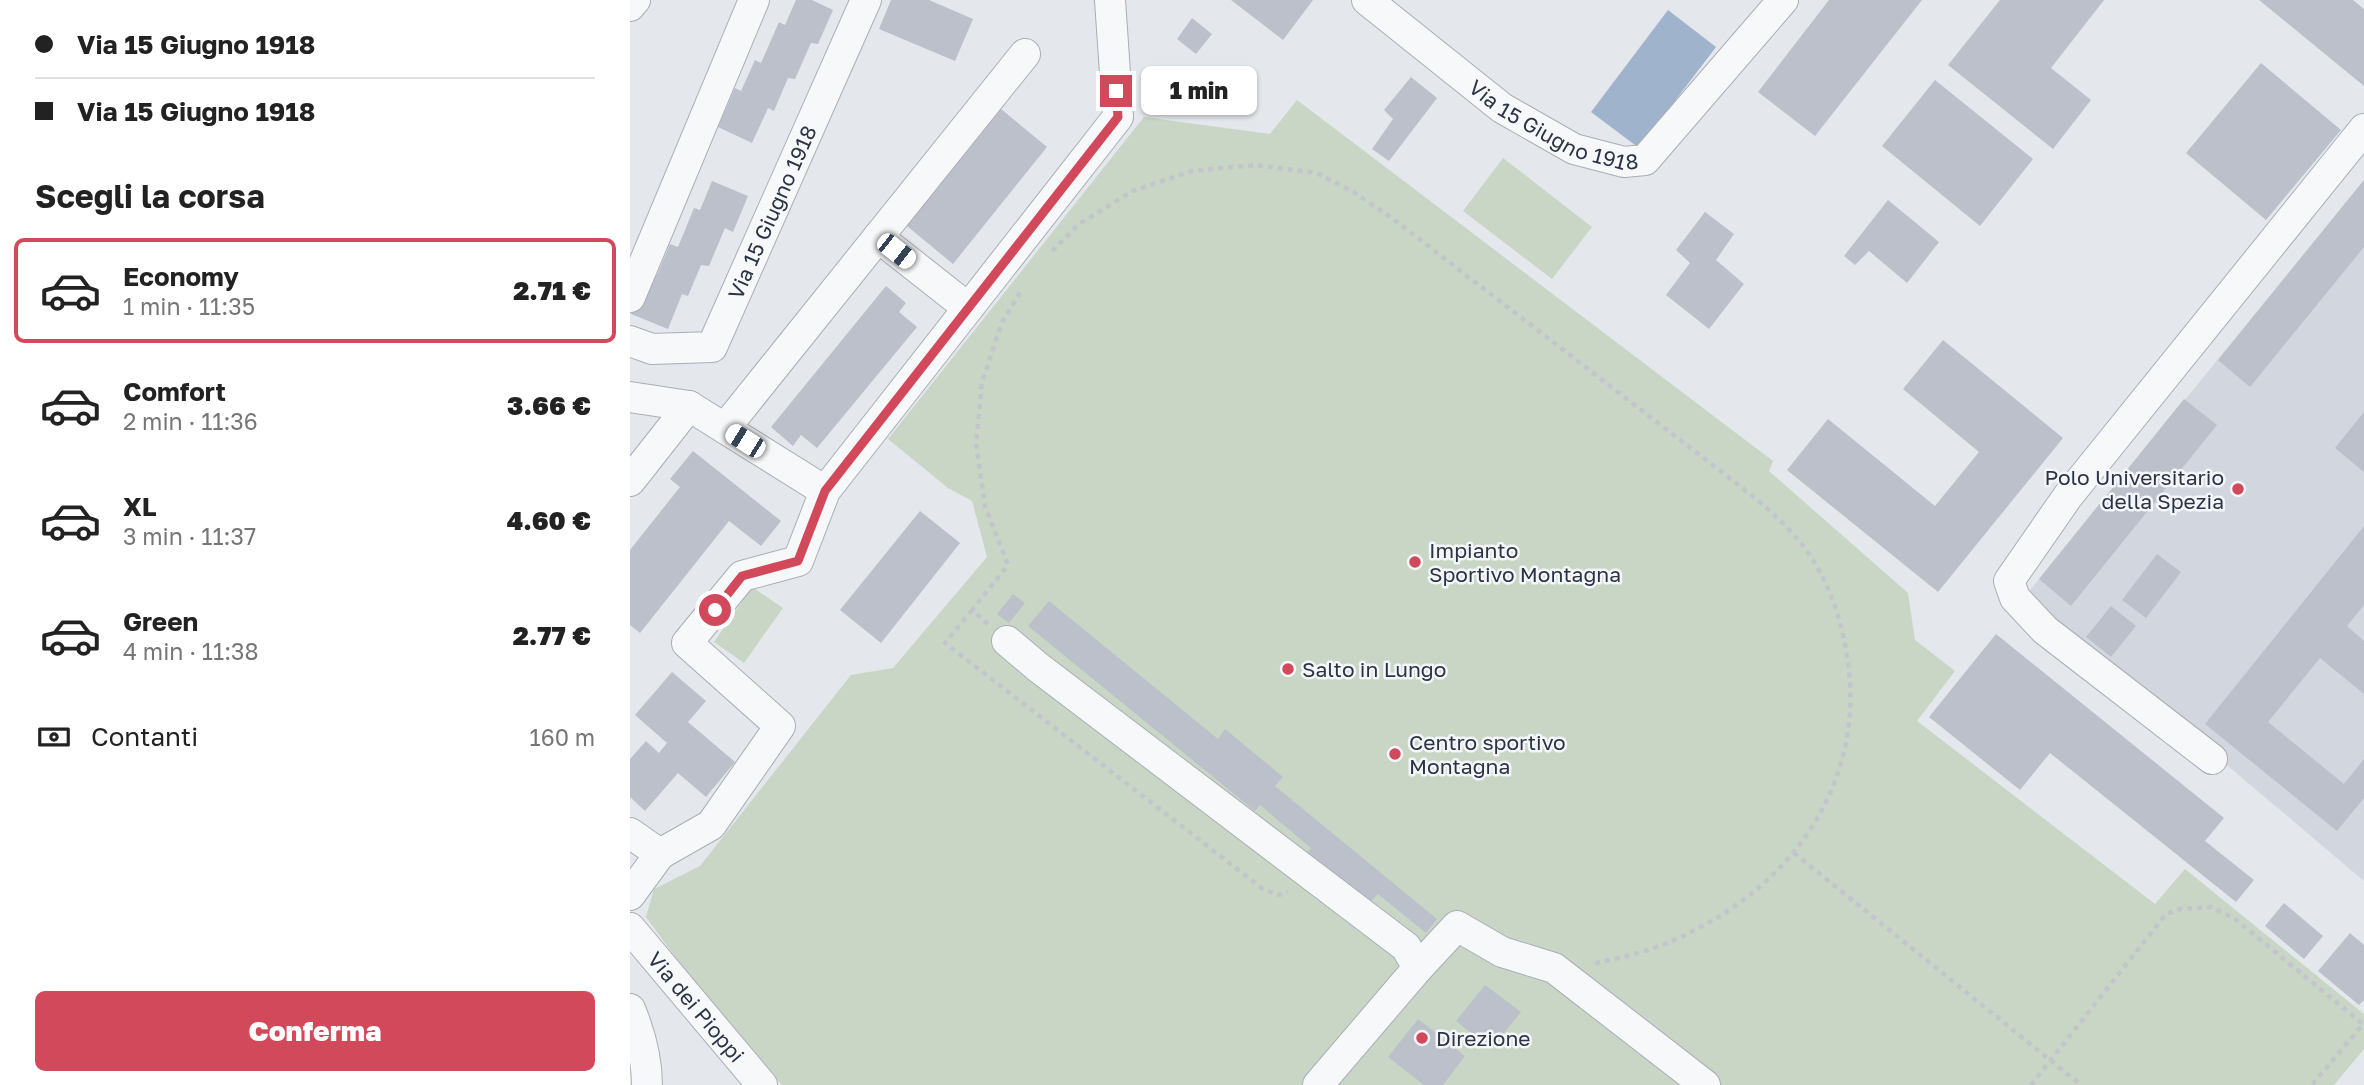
<!DOCTYPE html>
<html lang="it">
<head>
<meta charset="utf-8">
<style>
	body { margin:0; font-family:"Golos Text",sans-serif; background:#f2f2f2; color:#222; height:100vh; display:flex; flex-direction:column; font-size:26px; white-space:nowrap }
	* { box-sizing:border-box; margin:0 }
	p { font-size:23px; color:#767676 }
	.icon { flex:none; width:38px; height:38px; fill:none; stroke:currentColor; stroke-width:2; stroke-linecap:round; stroke-linejoin:round }
	.map { position:relative; flex:1; overflow:hidden }
	.side { display:flex; flex-direction:column; background:#fff; width:630px }
	.side>* { flex:none }
	.guide { display:grid; align-content:center; height:154px; padding:0 35px; background:#fff }
	.end { position:absolute; width:32px; height:32px; margin:-16px; border:9px solid #d1495b; background:#fff; box-shadow:0 0 0 4px #fff }
	.from { border-radius:50% }
	.bubble { position:absolute; height:49px; border-radius:10px; background:#fff; box-shadow:0 2px 5px #0004; font-size:23px; font-weight:800; line-height:49px; text-align:center }
	.car { position:absolute; width:21px; height:42px; margin:-21px -10px; border-radius:9px; box-shadow:0 0 5px 2px #0007; background:linear-gradient(#fff 24%,#345 0 40%,#fff 0 76%,#345 0 86%,#fff 0) }
	.guide b { display:flex; align-items:center; gap:24px; height:66px; font-size:26px }
	.guide b+b { border-top:2px solid #e0e0e0 }
	.guide i { width:18px; height:18px; background:#222 }
	ul { padding:0; list-style:none }
	li { display:flex; align-items:center; gap:21px; height:105px; margin:0 14px 10px; padding:0 21px; border:4px solid transparent; border-radius:10px }
	li div { flex:1 }
	li b { display:block; font-size:26px }
	li em { font-style:normal; font-weight:800 }
	li.current { border-color:#d1495b }
	li>.icon { width:63px; height:63px; stroke-width:1.5 }
	h2 { padding:0 35px; font-size:32px; line-height:84px }
	.pay { display:flex; align-items:center; gap:18px; height:77px; padding:0 35px; font-size:26px }
	.pay p { margin-inline-start:auto }
	.primary-button { display:flex; gap:14px; margin-top:auto; padding:14px 35px }
	.primary-button a { flex:1; height:80px; border-radius:10px; background:#d1495b; color:#fff; font-size:28px; font-weight:800; line-height:80px; text-align:center }
	main { display:flex; flex:1; min-height:0 }
	.map>svg:first-child { display:block }
	.built { fill:#d2d6de }
	.green { fill:#c9d6c5 }
	.water { fill:#9fb4cc }
	.building { fill:#bbc0ca }
	.lines { fill:none; stroke-linecap:round; stroke-linejoin:round }
	.minor-casing { stroke:#a9aeb7; stroke-width:32 }
	.path { stroke:#c2c5cb; stroke-width:4.5; stroke-dasharray:5 5; stroke-linecap:butt }
	.minor { stroke:#f7f8fa; stroke-width:30 }
	.route { stroke:#d1495b; stroke-width:9 }
	.poi-dot { fill:#d1495b; stroke:#f4f6f9; stroke-width:2.5 }
	.labels { text-anchor:middle; dominant-baseline:central; stroke-width:5; stroke-linejoin:round; paint-order:stroke }
	.street-label { font-size:21px; fill:#2b3445; stroke:#f4f6f9 }
	.poi-label { font-size:21px; fill:#2b3445; stroke:#f4f6f9; text-anchor:start }
</style>
</head>
<body>
<main>
<section class="side">
<div class="guide">
<b><i class="from"></i>Via 15 Giugno 1918</b>
<b><i></i>Via 15 Giugno 1918</b>
</div>
<h2>Scegli la corsa</h2>
<ul>
<li class="current"><svg class="icon" aria-label="car" viewBox="0 0 24 24"><path d="M5 17H2v-5l4-1 3-4h7l3 4 3 1v5h-3M9 17h6M6 11h13"/><circle cx="7" cy="17" r="2"/><circle cx="17" cy="17" r="2"/></svg><div><b>Economy</b><p>1 min · 11:35</p></div><em>2.71 €</em></li>
<li><svg class="icon" aria-label="car" viewBox="0 0 24 24"><path d="M5 17H2v-5l4-1 3-4h7l3 4 3 1v5h-3M9 17h6M6 11h13"/><circle cx="7" cy="17" r="2"/><circle cx="17" cy="17" r="2"/></svg><div><b>Comfort</b><p>2 min · 11:36</p></div><em>3.66 €</em></li>
<li><svg class="icon" aria-label="car" viewBox="0 0 24 24"><path d="M5 17H2v-5l4-1 3-4h7l3 4 3 1v5h-3M9 17h6M6 11h13"/><circle cx="7" cy="17" r="2"/><circle cx="17" cy="17" r="2"/></svg><div><b>XL</b><p>3 min · 11:37</p></div><em>4.60 €</em></li>
<li><svg class="icon" aria-label="car" viewBox="0 0 24 24"><path d="M5 17H2v-5l4-1 3-4h7l3 4 3 1v5h-3M9 17h6M6 11h13"/><circle cx="7" cy="17" r="2"/><circle cx="17" cy="17" r="2"/></svg><div><b>Green</b><p>4 min · 11:38</p></div><em>2.77 €</em></li>
</ul>
<div class="pay"><svg class="icon" aria-label="cash" viewBox="0 0 24 24"><path d="M3 7h18v10H3z"/><circle cx="12" cy="12" r="2"/></svg>Contanti<p>160 m</p></div>
<div class="primary-button"><a>Conferma</a></div>
</section>
<div class="map">
<svg width="1734" height="1085" viewBox="0 0 1734 1085">
	<rect width="100%" height="100%" fill="#e4e7ec"/>
	<path class="built" d="M 1734,180 L 1734,881 L 1396,595 Z"/>
	<path class="green" d="M 667,100 L 1143,461 L 1139,471 L 1278,593 L 1285,640 L 1325,671 L 1287,721 L 1525,904 L 1555,869 L 1734,1014 L 1734,1049 L 1704,1085 L 152,1085 L 85,1012 L 16,917 L 24,889 L 70,866 L 221,675 L 263,668 L 357,557 L 342,501 L 318,488 L 258,439 L 514,117 L 640,134 Z
		M 873,158 L 962,227 L 922,279 L 833,211 Z
		M 122,587 L 153,608 L 114,663 L 84,642 Z"/>
	<path class="water" d="M 1038,10 L 1086,47 L 1009,148 L 961,112 Z"/>
	<path class="building" d="M 166,0 L 182,0 L 203,10 L 188,44 L 181,43 L 165,79 L 158,78 L 144,111 L 138,108 L 122,143 L 88,127 L 105,88 L 111,91 L 125,60 L 131,63 L 149,22 L 155,25 Z
		M 261,0 L 299,0 L 343,19 L 325,61 L 249,29 Z
		M 601,0 L 683,0 L 653,40 Z
		M 1199,0 L 1292,0 L 1185,136 L 1128,92 Z
		M 1370,0 L 1474,0 L 1421,68 L 1461,100 L 1423,149 L 1318,65 Z
		M 1629,0 L 1723,0 L 1734,9 L 1734,86 Z
		M 562,18 L 582,34 L 566,54 L 547,39 Z
		M 1631,63 L 1711,130 L 1636,220 L 1556,153 Z
		M 781,77 L 807,98 L 759,161 L 742,149 L 763,119 L 754,110 Z
		M 1305,80 L 1403,159 L 1350,226 L 1252,146 Z
		M 371,109 L 417,147 L 323,264 L 277,226 Z
		M 1734,180 L 1734,247 L 1620,387 L 1588,360 Z
		M 82,181 L 118,196 L 103,232 L 95,228 L 79,266 L 71,265 L 58,296 L 52,294 L 38,329 L 1,314 L 19,273 L 27,275 L 40,244 L 48,247 L 64,208 L 70,210 Z
		M 1258,200 L 1309,242 L 1277,283 L 1239,251 L 1225,265 L 1214,256 Z
		M 1075,212 L 1104,234 L 1086,260 L 1114,284 L 1079,329 L 1036,295 L 1060,263 L 1046,250 Z
		M 256,286 L 276,303 L 269,312 L 287,327 L 187,448 L 171,435 L 163,446 L 141,427 Z
		M 1313,340 L 1433,438 L 1308,592 L 1157,470 L 1198,419 L 1305,506 L 1349,452 L 1273,389 Z
		M 1554,399 L 1587,425 L 1441,606 L 1409,579 Z
		M 1734,412 L 1734,472 L 1705,448 Z
		M 63,451 L 151,521 L 131,546 L 99,521 L 10,633 L 0,625 L 0,550 L 50,487 L 40,479 Z
		M 290,511 L 330,543 L 251,643 L 210,610 Z
		M 1734,526 L 1734,605 L 1717,626 L 1734,641 L 1734,694 L 1690,658 L 1638,722 L 1714,784 L 1734,759 L 1734,798 L 1707,831 L 1575,724 Z
		M 1527,554 L 1551,572 L 1516,618 L 1492,600 Z
		M 383,594 L 395,603 L 379,623 L 367,614 Z
		M 419,601 L 588,739 L 595,729 L 653,777 L 645,786 L 807,919 L 796,933 L 748,894 L 739,904 L 677,853 L 681,848 L 630,805 L 625,811 L 398,626 Z
		M 1481,606 L 1506,626 L 1481,657 L 1456,637 Z
		M 1366,634 L 1594,818 L 1575,841 L 1624,880 L 1606,902 L 1420,753 L 1390,790 L 1299,717 Z
		M 42,672 L 76,701 L 58,722 L 105,762 L 76,797 L 48,773 L 15,811 L 0,797 L 0,759 L 16,741 L 29,753 L 37,743 L 5,715 Z
		M 1654,903 L 1693,936 L 1674,959 L 1635,926 Z
		M 1720,933 L 1734,945 L 1734,1000 L 1729,1005 L 1688,971 Z
		M 855,985 L 891,1012 L 861,1049 L 826,1021 Z
		M 788,1019 L 835,1056 L 813,1085 L 794,1085 L 758,1057 Z"/>
	<g class="lines">
		<g class="minor-casing">
			<g id="minor">
				<path id="s1" d="M 737,0 L 872,108 L 944,149 L 994,162 L 1015,160 L 1153,0"/>
				<path d="M 0,6 L 5,0"/>
				<path d="M 248,237 L 338,308"/>
				<path d="M 0,297 L 124,0"/>
				<path id="s2" d="M 0,341 L 22,349 L 82,347 L 236,0"/>
				<path d="M 0,397 L 59,406"/>
				<path d="M 95,428 L 395,54"/>
				<path d="M 0,481 L 59,406 L 195,491"/>
				<path d="M 377,641 L 409,668 L 776,947 L 788,968 L 688,1085"/>
				<path d="M 1582,759 L 1415,630 L 1385,598 L 1379,581 L 1438,496 L 1734,129"/>
				<path d="M 0,833 L 30,854 L 81,825 L 150,726 L 57,643 L 112,576 L 168,561 L 195,491 L 488,117 L 480,0"/>
				<path d="M 0,895 L 30,854"/>
				<path id="s3" d="M 0,928 L 132,1085"/>
				<path d="M 788,968 L 827,926 L 872,952 L 924,968 L 1075,1085"/>
				<path d="M 0,1009 C 10,1033 17,1059 17,1085"/>
			</g>
		</g>
		<path class="path" d="M 422,251 L 449,224 L 503,191 L 562,171 L 625,165 L 687,173 L 723,192 L 758,215 L 1106,483 C 1134,505 1161,527 1181,557 C 1205,594 1217,639 1220,682 C 1227,809 1139,906 1024,948 C 1004,955 983,959 963,964
			M 342,610 L 315,643 L 633,889 L 649,895 L 658,892
			M 358,624 L 342,610 L 378,565 L 355,506 L 346,444 L 352,382 L 372,322 L 391,291
			M 1164,853 L 1451,1085
			M 1401,1085 L 1536,914 L 1550,909 L 1581,907 L 1605,919 L 1733,1024 L 1682,1085"/>
		<use href="#minor" class="minor"/>
	</g>
	<g class="lines">
		<path class="route" d="M 85,610 L 112,576 L 168,561 L 195,491 L 488,117 L 486,91"/>
	</g>
	<g class="poi-dot">
		<circle cx="1608" cy="489" r="7"/>
		<circle cx="785" cy="562" r="7"/>
		<circle cx="658" cy="669" r="7"/>
		<circle cx="765" cy="754" r="7"/>
		<circle cx="792" cy="1038" r="7"/>
	</g>
	<g class="labels">
		<g class="street-label">
			<text stroke="none"><textPath href="#s1" startOffset="228">Via 15 Giugno 1918</textPath></text>
			<text stroke="none"><textPath href="#s2" startOffset="231">Via 15 Giugno 1918</textPath></text>
			<text stroke="none"><textPath href="#s3" startOffset="103">Via dei Pioppi</textPath></text>
		</g>
		<g class="poi-label">
			<text x="1594" y="477" text-anchor="end">Polo Universitario<tspan x="1594" dy="24">della Spezia</tspan></text>
			<text x="799" y="550">Impianto<tspan x="799" dy="24">Sportivo Montagna</tspan></text>
			<text x="672" y="669">Salto in Lungo</text>
			<text x="779" y="742">Centro sportivo<tspan x="779" dy="24">Montagna</tspan></text>
			<text x="806" y="1038">Direzione</text>
		</g>
	</g>
</svg>
<i class="end from" style="left:85px;top:610px"></i>
<i class="end" style="left:486px;top:91px"></i>
<div class="bubble" style="left:511px;top:66px;width:116px">1 min</div>
<i class="car" style="left:266px;top:251px;rotate:128deg"></i>
<i class="car" style="left:115px;top:441px;rotate:302deg"></i>
</div>
</main>
</body>
</html>
